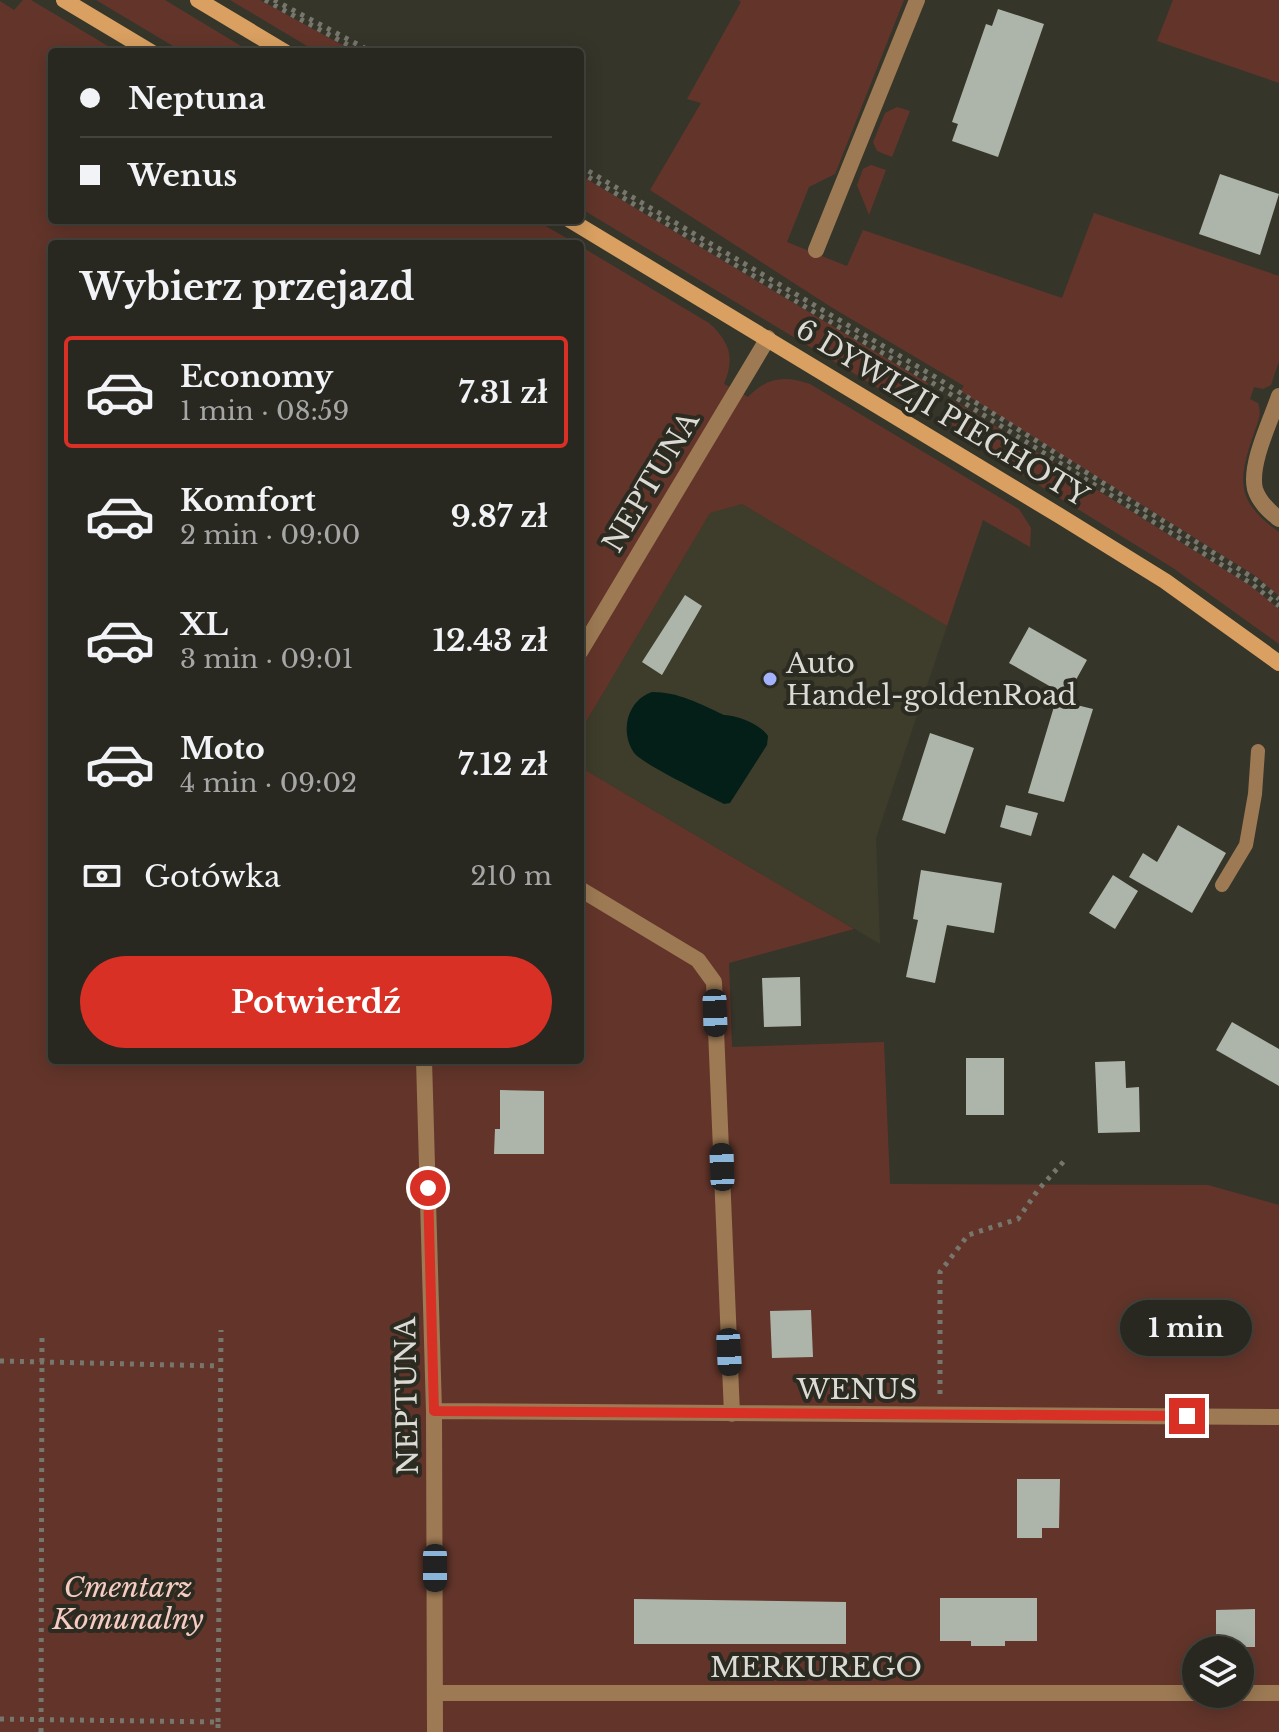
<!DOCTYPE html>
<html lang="pl">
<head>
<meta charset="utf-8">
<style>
	body { margin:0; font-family:"Libre Baskerville",serif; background:#303029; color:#f1f3f6; height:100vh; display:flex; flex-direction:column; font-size:30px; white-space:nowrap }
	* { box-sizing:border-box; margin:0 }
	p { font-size:26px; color:#a5a6a5 }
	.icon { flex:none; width:44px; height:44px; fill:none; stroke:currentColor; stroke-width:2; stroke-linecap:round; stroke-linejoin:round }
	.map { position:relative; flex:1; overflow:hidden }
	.panel { position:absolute; left:48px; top:240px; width:536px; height:824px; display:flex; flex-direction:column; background:#282820; border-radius:8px; box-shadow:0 4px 20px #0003,0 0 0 2px #44443e }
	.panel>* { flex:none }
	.top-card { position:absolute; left:48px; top:48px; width:536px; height:176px; border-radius:8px; box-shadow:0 4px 20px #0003,0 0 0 2px #44443e; display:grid; align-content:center; height:176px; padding:0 32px; background:#282820 }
	.buttons { position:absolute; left:1182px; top:1636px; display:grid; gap:16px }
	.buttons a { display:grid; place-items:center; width:72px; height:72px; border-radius:50%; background:#282820; box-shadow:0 4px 20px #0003,0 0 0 2px #44443e; font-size:40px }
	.end { position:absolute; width:36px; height:36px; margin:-18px; border:10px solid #d93025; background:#fff; box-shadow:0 0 0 4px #fff }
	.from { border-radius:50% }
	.bubble { position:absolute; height:56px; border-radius:28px; background:#282820; box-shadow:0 4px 20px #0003,0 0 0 2px #44443e; font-size:26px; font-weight:700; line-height:56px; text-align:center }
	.car { position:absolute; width:24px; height:48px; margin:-24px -12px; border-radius:10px; box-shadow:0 0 6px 2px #0007; background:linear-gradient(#222 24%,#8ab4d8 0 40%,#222 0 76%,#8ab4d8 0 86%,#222 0) }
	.top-card b { display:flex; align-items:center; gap:28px; height:76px; font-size:30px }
	.top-card b+b { border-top:2px solid #44443e }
	.top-card i { width:20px; height:20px; background:#f1f3f6 }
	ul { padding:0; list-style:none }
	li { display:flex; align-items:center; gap:24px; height:112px; margin:0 16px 12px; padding:0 16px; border:4px solid transparent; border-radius:8px }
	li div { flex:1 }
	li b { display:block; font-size:30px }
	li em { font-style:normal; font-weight:700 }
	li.selected { border-color:#d93025 }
	li>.icon { width:72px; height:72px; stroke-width:1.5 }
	h2 { padding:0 32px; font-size:36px; line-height:96px }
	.pay { display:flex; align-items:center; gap:20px; height:88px; padding:0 32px; font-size:30px }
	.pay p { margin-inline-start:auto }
	.button { display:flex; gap:16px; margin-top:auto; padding:16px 32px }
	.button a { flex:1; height:92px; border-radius:48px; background:#d93025; color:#fff; font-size:32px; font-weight:700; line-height:92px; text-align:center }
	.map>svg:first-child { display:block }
	.built { fill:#3e3d2b }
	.green { fill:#63352a; fill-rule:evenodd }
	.water { fill:#031f17 }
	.building { fill:#adb5aa }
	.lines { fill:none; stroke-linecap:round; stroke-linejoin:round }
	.path { stroke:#77766d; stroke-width:5; stroke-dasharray:4 6; stroke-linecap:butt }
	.lane { stroke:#9d7a54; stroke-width:14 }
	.street { stroke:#9d7a54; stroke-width:16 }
	.secondary { stroke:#d9a061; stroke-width:16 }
	.route { stroke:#d93025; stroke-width:10 }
	.poi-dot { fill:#a3b2fd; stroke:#2c2b21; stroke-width:3 }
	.labels { text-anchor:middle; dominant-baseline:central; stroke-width:8; stroke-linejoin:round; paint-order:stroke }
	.street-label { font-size:28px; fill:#dbdad4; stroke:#2c2b21 }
	.poi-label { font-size:28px; fill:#dbdad4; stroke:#2c2b21; text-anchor:start }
	.park-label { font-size:28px; font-style:italic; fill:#f6ccc2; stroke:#2c2b21 }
</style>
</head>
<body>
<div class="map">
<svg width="1279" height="1732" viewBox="0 0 1279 1732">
	<rect width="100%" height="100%" fill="#36352a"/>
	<path class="built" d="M 742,504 L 947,626 L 876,838 L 880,944 L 580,767 L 580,732 L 710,513 Z"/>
	<path class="green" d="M 23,0 L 31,0 L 118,52 L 52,52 L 52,220 L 535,220 L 577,244 L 52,244 L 52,1060 L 580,1060 L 580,767 L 854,929 L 729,963 L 732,1047 L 884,1042 L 890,1184 L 1208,1185 L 1279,1205 L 1279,1732 L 0,1732 L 0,1 L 14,10 ZM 1196,1650 L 1240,1650 L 1240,1694 L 1196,1694 Z
		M 96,0 L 165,0 L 251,52 L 183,52 Z
		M 230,0 L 260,0 L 355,52 L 317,52 Z
		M 738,0 L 904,0 L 835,174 L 809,187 L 787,242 L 847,266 L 863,230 L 1062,298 L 1094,213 L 1279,276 L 1279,361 L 1271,385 L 1263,389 L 1254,387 L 1250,399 L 1258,403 C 1262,414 1258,422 1254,433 C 1238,480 1235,501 1279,532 L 1279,596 L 1257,577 L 960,391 L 964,386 L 831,307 L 650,190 L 701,103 L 687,99 L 741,2 Z
		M 1173,0 L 1279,0 L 1279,83 L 1157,41 Z
		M 897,107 L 910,111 L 892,157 L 877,151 L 873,142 L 885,113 Z
		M 871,165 L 886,170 L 869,215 L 857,185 L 863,169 Z
		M 580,175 L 929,384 L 898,393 L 878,388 L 580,208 Z
		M 580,246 L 709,323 C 730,342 735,358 724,384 L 748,397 C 767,377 785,375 810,384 L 1019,509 L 1031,528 L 1030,547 L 983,520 L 947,626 L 742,504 L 710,513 L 580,732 Z
		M 953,400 L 1251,586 L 1279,609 L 1279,644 L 1173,568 L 958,435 L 952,425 Z"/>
	<path class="water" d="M 652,692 C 679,692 700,704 724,715 C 739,716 760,724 768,736 L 767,745 L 730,803 L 724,804 C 705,794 647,766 635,754 C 627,744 625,730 628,718 C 632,705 640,696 652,692 Z"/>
	<path class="building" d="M 998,9 L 1044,24 L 998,157 L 952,141 L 958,124 L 952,122 L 986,24 L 992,26 Z
		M 1220,174 L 1279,194 L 1260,255 L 1199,234 Z
		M 685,595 L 702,606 L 662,675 L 642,662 Z
		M 1029,627 L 1087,660 L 1067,696 L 1009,663 Z
		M 1056,700 L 1093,709 L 1064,802 L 1028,793 Z
		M 930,733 L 974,748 L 945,834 L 902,820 Z
		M 1006,805 L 1038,813 L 1031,836 L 1000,827 Z
		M 1178,825 L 1226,853 L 1192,913 L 1129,877 L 1143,853 L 1157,862 Z
		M 921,870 L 1002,883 L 994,933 L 947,925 L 935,983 L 906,977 L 918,920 L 913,919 Z
		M 1113,875 L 1138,891 L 1115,929 L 1089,913 Z
		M 800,977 L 801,1026 L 764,1027 L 762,978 Z
		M 1232,1022 L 1279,1049 L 1279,1086 L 1216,1050 Z
		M 966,1058 L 1004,1058 L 1004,1115 L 966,1115 Z
		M 1125,1061 L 1126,1088 L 1139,1087 L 1140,1132 L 1098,1133 L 1095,1062 Z
		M 500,1090 L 544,1091 L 544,1154 L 494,1154 L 495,1129 L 500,1129 Z
		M 811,1310 L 813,1357 L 772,1358 L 770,1311 Z
		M 1017,1479 L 1060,1479 L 1059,1528 L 1042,1528 L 1042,1538 L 1017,1538 Z
		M 940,1598 L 1037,1598 L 1037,1641 L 1005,1641 L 1005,1646 L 971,1646 L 971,1641 L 940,1641 Z
		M 634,1599 L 846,1602 L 846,1644 L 634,1644 Z
		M 1255,1609 L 1255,1647 L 1216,1647 L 1216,1610 Z"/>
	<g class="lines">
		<path class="path" d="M 265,0 L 361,52
			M 274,0 L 372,52
			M 580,166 L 937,378 L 1255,579 L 1279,599
			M 580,172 L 931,382 L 1252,584 L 1279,606
			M 0,1361 L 220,1366
			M 940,1394 L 940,1272 L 968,1235 L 1018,1219 L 1038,1190 L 1065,1160
			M 0,1719 L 218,1722 L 218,1732
			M 218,1722 L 221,1330
			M 41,1732 L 42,1332"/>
		<path class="lane" d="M 1222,885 L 1246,845 L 1255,794 L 1258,751"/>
		<path class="street" d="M 816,250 L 917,0
			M 1279,396 C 1271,420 1249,464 1255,489 C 1259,502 1269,511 1279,519
			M 580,652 L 768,338
			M 580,889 L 698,960 L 714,982 L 732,1414
			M 424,1060 L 434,1411 L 435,1732
			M 434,1411 L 1279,1417
			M 436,1693 L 1196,1693
			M 1240,1693 L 1279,1693"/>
		<path class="secondary" d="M 64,0 L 151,52
			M 198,0 L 285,52
			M 570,220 L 1060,516 L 1165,581 L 1279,663"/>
	</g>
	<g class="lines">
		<path class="route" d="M 428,1188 L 434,1411 L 1187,1416"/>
	</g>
	<circle class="poi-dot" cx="770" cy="679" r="8"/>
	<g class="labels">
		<g class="street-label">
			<text transform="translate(942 413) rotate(31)">6 DYWIZJI PIECHOTY</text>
			<text transform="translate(651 482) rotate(-59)">NEPTUNA</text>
			<text x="857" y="1389">WENUS</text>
			<text transform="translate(407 1396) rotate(-91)">NEPTUNA</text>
			<text x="816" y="1667">MERKUREGO</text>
		</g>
		<g class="poi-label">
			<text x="786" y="663">Auto<tspan x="786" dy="32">Handel-goldenRoad</tspan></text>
		</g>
		<g class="park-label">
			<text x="128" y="1587">Cmentarz<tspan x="128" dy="32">Komunalny</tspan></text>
		</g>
	</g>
</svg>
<div class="buttons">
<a><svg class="icon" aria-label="layers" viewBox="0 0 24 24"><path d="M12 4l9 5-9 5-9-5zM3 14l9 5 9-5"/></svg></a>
</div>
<i class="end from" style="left:428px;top:1188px"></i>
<i class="end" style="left:1187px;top:1416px"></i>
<div class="bubble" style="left:1120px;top:1300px;width:132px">1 min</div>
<i class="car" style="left:715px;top:1013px;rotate:178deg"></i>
<i class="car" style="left:722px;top:1167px;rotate:358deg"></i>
<i class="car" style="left:729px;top:1352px;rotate:177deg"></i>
<i class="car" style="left:435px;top:1568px;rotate:180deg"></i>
<div class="top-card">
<b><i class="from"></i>Neptuna</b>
<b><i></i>Wenus</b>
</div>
<section class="panel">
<h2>Wybierz przejazd</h2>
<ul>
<li class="selected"><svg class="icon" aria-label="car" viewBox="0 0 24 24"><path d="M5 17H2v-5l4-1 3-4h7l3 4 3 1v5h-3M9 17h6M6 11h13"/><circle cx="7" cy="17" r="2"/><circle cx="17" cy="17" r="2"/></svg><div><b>Economy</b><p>1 min · 08:59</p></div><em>7.31 zł</em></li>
<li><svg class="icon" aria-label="car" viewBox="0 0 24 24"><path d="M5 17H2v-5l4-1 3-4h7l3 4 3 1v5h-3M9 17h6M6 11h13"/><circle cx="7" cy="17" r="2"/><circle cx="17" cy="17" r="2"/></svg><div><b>Komfort</b><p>2 min · 09:00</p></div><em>9.87 zł</em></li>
<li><svg class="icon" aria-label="car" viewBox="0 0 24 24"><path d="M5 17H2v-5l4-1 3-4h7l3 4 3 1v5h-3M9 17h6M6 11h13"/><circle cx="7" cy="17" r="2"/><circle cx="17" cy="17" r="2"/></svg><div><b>XL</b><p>3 min · 09:01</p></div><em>12.43 zł</em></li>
<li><svg class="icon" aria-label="car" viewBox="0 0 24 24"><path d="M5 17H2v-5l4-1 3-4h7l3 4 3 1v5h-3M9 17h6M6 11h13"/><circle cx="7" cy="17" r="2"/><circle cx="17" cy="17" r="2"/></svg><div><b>Moto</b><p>4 min · 09:02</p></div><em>7.12 zł</em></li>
</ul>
<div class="pay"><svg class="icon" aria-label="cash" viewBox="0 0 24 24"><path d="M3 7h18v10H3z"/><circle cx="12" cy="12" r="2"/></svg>Gotówka<p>210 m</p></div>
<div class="button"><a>Potwierdź</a></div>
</section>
</div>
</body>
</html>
